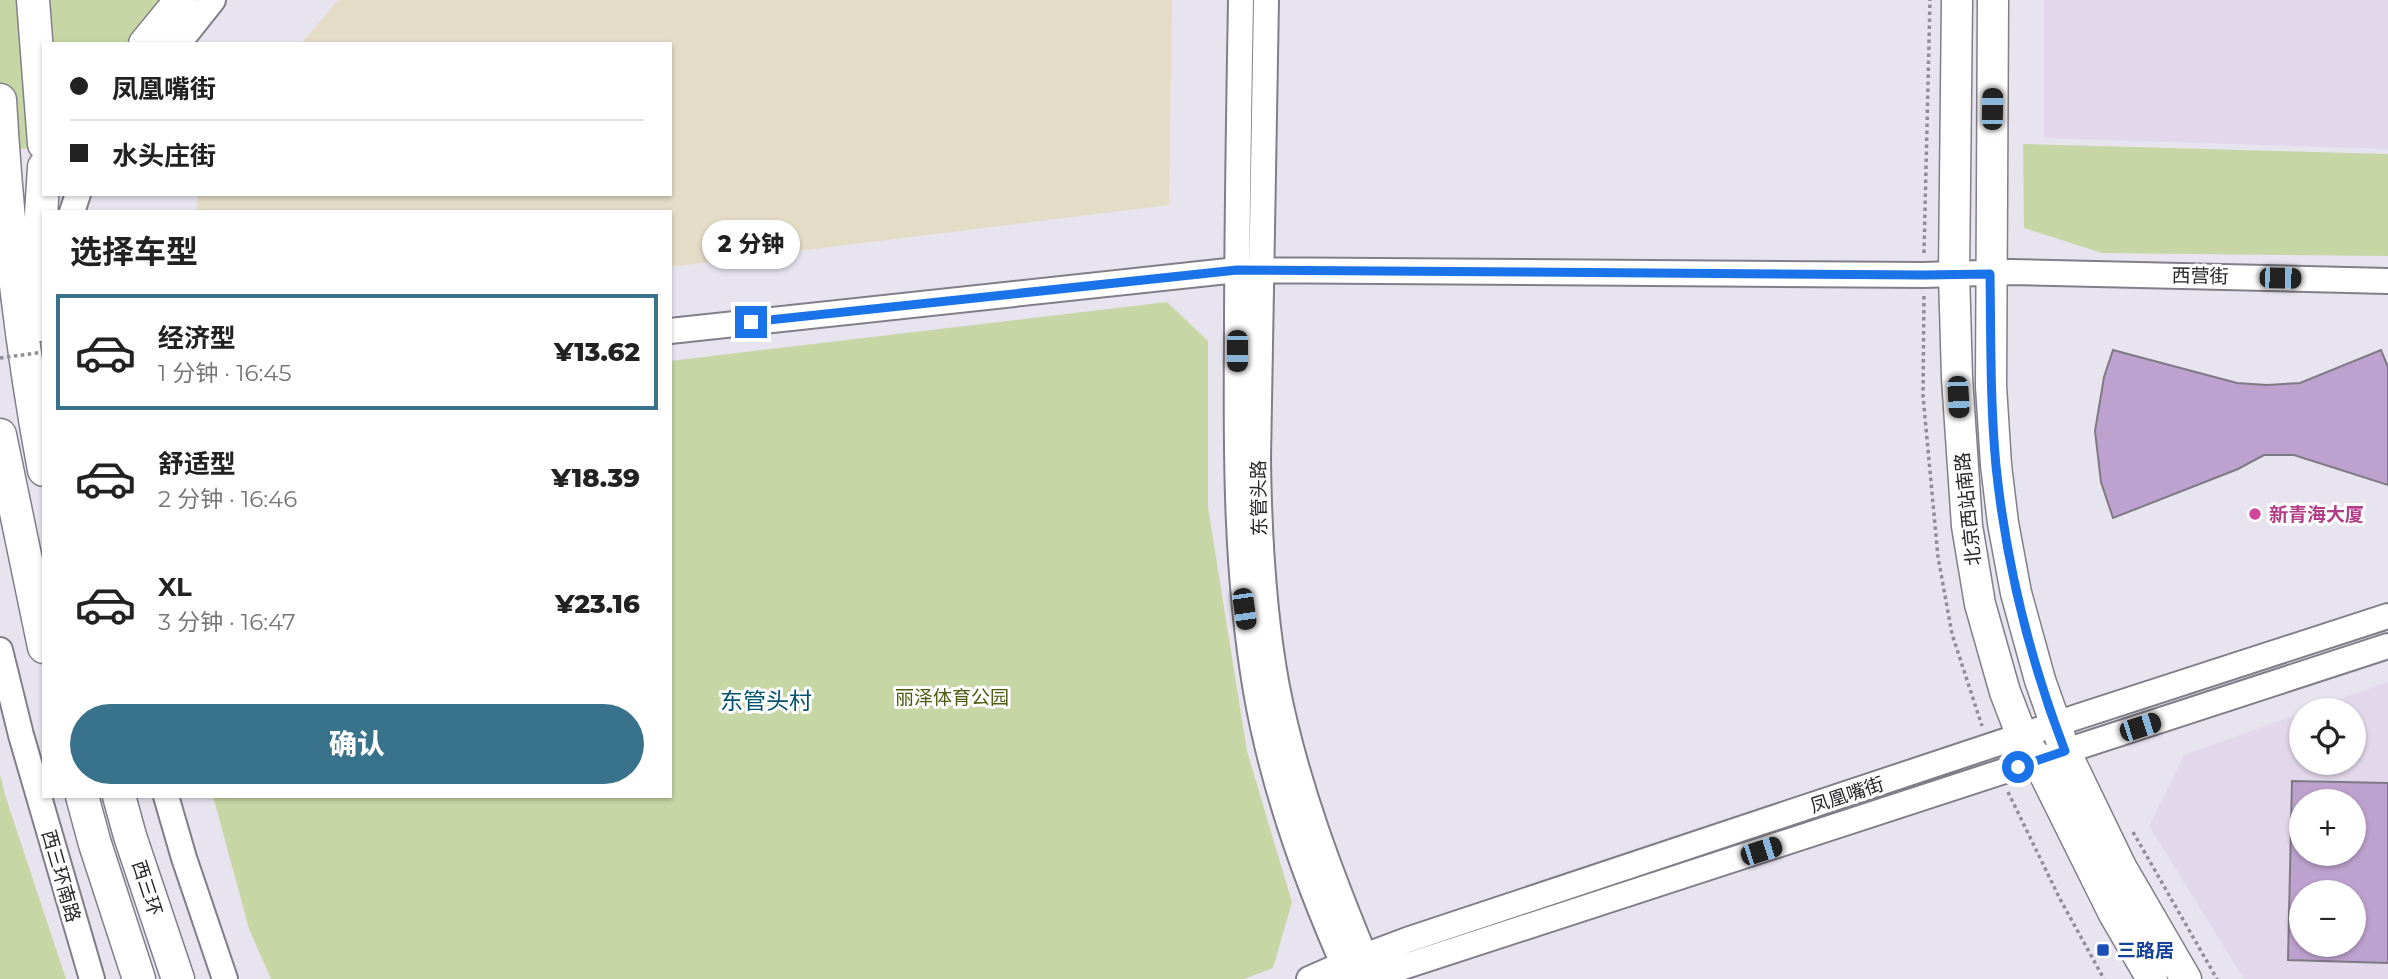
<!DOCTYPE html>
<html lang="zh">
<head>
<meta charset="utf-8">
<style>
	body { margin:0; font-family:Montserrat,"Noto Sans SC",sans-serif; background:#f6f6f6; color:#222; height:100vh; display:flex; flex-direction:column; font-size:26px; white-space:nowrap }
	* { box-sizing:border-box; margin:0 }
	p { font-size:23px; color:#767676 }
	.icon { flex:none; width:38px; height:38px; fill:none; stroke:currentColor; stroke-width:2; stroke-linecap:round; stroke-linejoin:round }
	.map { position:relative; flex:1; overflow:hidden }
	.details { position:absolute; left:42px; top:210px; width:630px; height:588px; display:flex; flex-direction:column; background:#fff; border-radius:0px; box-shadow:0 2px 5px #0004 }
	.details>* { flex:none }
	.hud { position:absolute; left:42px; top:42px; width:630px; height:154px; border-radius:0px; box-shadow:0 2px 5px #0004; display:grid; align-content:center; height:154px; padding:0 28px; background:#fff }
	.fabs { position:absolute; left:2289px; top:698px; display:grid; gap:14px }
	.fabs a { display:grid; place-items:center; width:77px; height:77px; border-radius:50%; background:#fff; box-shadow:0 2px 5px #0004; font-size:35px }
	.end { position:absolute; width:32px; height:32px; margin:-16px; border:9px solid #1a73e8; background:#fff; box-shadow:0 0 0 4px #fff }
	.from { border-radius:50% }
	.bubble { position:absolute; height:49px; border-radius:24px; background:#fff; box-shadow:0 2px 5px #0004; font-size:23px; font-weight:800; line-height:49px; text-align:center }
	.car { position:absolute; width:21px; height:42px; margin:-21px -10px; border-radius:9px; box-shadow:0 0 5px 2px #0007; background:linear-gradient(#222 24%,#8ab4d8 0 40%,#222 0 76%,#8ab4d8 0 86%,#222 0) }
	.hud b { display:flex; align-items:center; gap:24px; height:66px; font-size:26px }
	.hud b+b { border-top:2px solid #e0e0e0 }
	.hud i { width:18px; height:18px; background:#222 }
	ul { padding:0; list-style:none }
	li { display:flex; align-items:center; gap:21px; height:116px; margin:0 14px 10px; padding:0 14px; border:4px solid transparent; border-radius:0px }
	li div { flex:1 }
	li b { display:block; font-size:26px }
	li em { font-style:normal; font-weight:800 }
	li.current { border-color:#38728b }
	li>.icon { width:63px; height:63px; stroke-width:1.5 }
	h2 { padding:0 28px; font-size:32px; line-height:84px }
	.primary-button { display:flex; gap:14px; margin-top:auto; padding:14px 28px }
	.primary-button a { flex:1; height:80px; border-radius:42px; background:#38728b; color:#fff; font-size:28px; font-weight:800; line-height:80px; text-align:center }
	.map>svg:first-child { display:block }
	.commercial { fill:#e2d7eb; fill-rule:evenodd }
	.industrial { fill:#e4dcc6 }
	.green { fill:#c7d6a5 }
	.building { fill:#bda1ce; stroke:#7f7983; stroke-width:2; fill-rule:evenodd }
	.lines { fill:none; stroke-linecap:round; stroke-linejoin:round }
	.tertiary-casing { stroke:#817e89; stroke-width:28 }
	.primary-casing { stroke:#817e89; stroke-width:33 }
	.trunk-casing { stroke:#817e89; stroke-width:35 }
	.path { stroke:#8f8d96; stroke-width:3.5; stroke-dasharray:3.5 3.5; stroke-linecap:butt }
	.tertiary { stroke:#fff; stroke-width:24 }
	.primary { stroke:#fff; stroke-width:30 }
	.trunk { stroke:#fff; stroke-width:32 }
	.path-bridge { stroke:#8f8d96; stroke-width:3.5; stroke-dasharray:3.5 3.5; stroke-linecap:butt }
	.route { stroke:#1a73e8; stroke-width:9 }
	.hotel-dot { fill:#d1479c; stroke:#fff; stroke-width:2.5 }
	.transit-dot { fill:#1a4fb4; stroke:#fff; stroke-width:2.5 }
	.labels { text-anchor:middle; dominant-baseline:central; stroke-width:6; stroke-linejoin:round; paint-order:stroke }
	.street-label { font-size:19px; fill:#26252a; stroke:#fff }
	.hotel-label { font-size:19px; font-weight:bold; fill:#b23c85; stroke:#fff; text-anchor:start }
	.park-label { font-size:19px; fill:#4c5d11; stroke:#fff }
	.transit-label { font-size:19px; font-weight:bold; fill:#164399; stroke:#fff; text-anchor:start }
	.quarter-label { font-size:23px; fill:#01536d; stroke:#fff }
</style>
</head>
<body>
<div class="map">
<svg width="2388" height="979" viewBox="0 0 2388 979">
	<rect width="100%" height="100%" fill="#e7e4f0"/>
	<path class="commercial" d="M 2044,0 L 2388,0 L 2388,149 L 2044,138 Z
		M 2388,682 L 2388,979 L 2244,979 L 2149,826 L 2184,755 L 2301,713 L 2301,763 L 2354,763 L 2354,710 L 2308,710 ZM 2301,802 L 2354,802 L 2354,854 L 2301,854 ZM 2301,892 L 2354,892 L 2354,945 L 2301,945 Z"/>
	<path class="industrial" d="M 338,0 L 1172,0 L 1169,205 L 670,267 L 670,212 L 196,212 L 198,194 L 670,194 L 670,44 L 301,44 Z"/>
	<path class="green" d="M 0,0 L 171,0 L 138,44 L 44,44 L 44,147 L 0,151 Z
		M 2023,144 L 2388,154 L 2388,256 L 2102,253 L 2024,228 Z
		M 1167,302 L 1208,341 L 1208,507 L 1247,751 L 1292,902 L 1273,968 L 1244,979 L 271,979 L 249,929 L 213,796 L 670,796 L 670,361 Z
		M 0,774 L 5,795 L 66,979 L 0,979 Z"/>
	<path class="building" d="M 2113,350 L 2237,383 L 2267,385 L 2300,383 L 2381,350 L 2388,367 L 2388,485 L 2294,455 L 2264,455 L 2238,469 L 2113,518 L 2101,482 L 2095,431 L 2104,377 Z
		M 2292,781 L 2388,783 L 2388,963 L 2288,960 ZM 2301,802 L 2354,802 L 2354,854 L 2301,854 ZM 2301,892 L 2354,892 L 2354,945 L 2301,945 Z"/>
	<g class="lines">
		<g class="tertiary-casing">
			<path id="tertiary" d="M 1241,0 C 1239,113 1237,225 1237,338 C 1236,456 1236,574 1256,691 C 1273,790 1308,886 1349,977
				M 1266,0 L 1258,460 C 1259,536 1263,612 1277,687 C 1296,784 1332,878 1370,969
				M 178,44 L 213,0
				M 72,212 L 78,194
				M 670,331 L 1237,270 L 1924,275 L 2012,272 L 2388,281
				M 0,650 L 21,735 L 92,979
				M 166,796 L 184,858 L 225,979
				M 1309,979 L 1343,964 L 1407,940 L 2080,716 L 2388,616
				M 1366,979 L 2388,646"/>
		</g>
		<g class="primary-casing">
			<path id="primary" d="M 1957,0 L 1954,274 L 1957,378 L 1967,526 L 1980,604 L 2005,692 L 2022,736 L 2038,761 L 2114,914 L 2152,979
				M 1993,0 L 1991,386 L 1996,465 L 2003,523 L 2016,593 L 2040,680 L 2065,751 L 2121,867 L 2186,979"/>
		</g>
		<g class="trunk-casing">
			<path id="trunk" d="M 33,0 L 44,144
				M 145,44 L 181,0
				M 0,100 C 7,224 21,347 44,470
				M 41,325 L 37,281 L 44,167
				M 0,435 L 44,647
				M 82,796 L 95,844 L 139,979
				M 119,796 L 130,836 L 178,979"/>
		</g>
		<path class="path" d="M 1924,253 L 1930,0
			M 1924,296 L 1923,396 L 1938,557 L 1952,634 L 1982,726
			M 2008,792 L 2060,899 L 2104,979
			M 2133,832 L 2217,979"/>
		<use href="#tertiary" class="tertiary"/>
		<use href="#primary" class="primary"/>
		<use href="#trunk" class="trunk"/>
		<path class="path-bridge" d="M 0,358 L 44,352"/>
	</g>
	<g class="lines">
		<path class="route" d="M 751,322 L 1237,270 L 1924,275 L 1990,274 C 1991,338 1990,402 1996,466 C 2006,563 2030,660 2065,751 L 2018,767"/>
	</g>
	<circle class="hotel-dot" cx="2255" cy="514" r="7"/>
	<rect class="transit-dot" x="2096" y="943" width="14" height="14" rx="3.5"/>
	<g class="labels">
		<g class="street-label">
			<text transform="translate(2200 276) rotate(1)">西营街</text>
			<text transform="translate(1259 498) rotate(-91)">东管头路</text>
			<text transform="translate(1968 509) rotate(-96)">北京西站南路</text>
			<text transform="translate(1847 795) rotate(-18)">凤凰嘴街</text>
			<text transform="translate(61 876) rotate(74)">西三环南路</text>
			<text transform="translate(147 888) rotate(72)">西三环</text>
		</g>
		<g class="hotel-label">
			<text x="2269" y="514">新青海大厦</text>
		</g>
		<g class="park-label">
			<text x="952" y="697">丽泽体育公园</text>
		</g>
		<g class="transit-label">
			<text x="2117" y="950">三路居</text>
		</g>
		<g class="quarter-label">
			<text x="766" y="701">东管头村</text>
		</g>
	</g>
</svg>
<div class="fabs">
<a><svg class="icon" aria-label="locate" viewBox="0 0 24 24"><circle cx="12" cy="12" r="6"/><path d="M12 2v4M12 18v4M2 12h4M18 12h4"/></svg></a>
<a>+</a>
<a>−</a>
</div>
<i class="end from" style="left:2018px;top:767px"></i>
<i class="end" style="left:751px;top:322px"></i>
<div class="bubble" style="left:702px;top:220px;width:98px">2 分钟</div>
<i class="car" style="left:1992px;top:109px;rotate:1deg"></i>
<i class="car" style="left:2280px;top:278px;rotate:91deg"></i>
<i class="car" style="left:1237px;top:351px;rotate:180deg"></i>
<i class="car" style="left:1958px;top:397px;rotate:177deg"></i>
<i class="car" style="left:1244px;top:609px;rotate:172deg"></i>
<i class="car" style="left:2140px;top:727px;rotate:72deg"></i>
<i class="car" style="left:1761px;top:851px;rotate:72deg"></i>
<div class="hud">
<b><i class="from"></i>凤凰嘴街</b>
<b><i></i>水头庄街</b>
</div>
<section class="details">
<h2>选择车型</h2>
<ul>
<li class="current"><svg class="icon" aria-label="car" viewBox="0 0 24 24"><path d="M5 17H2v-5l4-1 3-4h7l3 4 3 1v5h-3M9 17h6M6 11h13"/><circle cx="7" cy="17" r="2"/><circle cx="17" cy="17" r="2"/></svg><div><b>经济型</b><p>1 分钟 · 16:45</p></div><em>¥13.62</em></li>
<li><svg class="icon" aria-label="car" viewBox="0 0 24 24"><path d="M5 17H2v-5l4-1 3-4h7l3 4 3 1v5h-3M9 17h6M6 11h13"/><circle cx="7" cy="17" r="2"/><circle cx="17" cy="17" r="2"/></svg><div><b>舒适型</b><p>2 分钟 · 16:46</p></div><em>¥18.39</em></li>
<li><svg class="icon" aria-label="car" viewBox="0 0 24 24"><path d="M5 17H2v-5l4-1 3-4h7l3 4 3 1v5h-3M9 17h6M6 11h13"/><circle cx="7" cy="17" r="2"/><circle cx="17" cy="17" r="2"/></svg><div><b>XL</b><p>3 分钟 · 16:47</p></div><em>¥23.16</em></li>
</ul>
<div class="primary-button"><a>确认</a></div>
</section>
</div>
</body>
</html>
